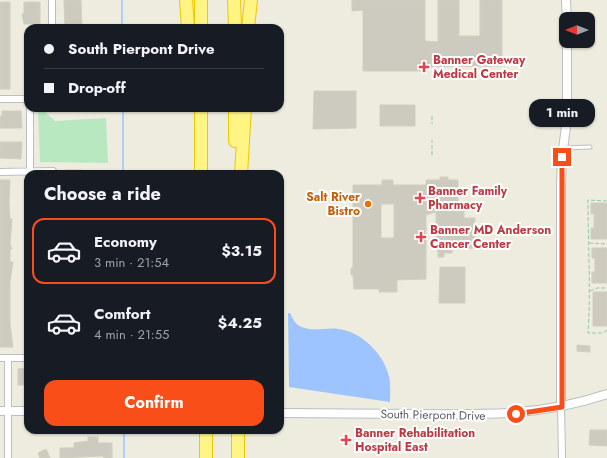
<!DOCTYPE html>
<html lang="en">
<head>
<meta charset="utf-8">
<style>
	body { margin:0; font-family:Jost,sans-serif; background:#20242c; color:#f1f3f6; height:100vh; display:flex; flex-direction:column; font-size:15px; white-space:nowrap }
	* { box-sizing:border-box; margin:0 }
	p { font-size:13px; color:#9ea1a6 }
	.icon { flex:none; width:22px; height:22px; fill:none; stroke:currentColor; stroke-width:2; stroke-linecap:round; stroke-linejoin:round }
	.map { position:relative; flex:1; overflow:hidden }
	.details { position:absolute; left:24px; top:170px; width:260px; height:264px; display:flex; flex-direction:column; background:#171b24; border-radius:12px; box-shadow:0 1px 3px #0004 }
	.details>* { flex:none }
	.top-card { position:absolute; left:24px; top:24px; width:260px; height:88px; border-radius:12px; box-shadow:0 1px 3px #0004; display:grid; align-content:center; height:88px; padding:0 20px; background:#171b24 }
	.needle { width:26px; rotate:270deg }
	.controls { position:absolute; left:559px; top:12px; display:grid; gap:8px }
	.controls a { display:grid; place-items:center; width:36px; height:36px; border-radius:8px; background:#171b24; box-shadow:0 1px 3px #0004; font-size:20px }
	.end { position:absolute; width:18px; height:18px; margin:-9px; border:5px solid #fa4e18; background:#fff; box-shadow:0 0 0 2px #fff }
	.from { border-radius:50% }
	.bubble { position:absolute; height:28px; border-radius:12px; background:#171b24; box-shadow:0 1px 3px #0004; font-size:13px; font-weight:700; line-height:28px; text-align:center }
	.top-card b { display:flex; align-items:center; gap:14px; height:38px; font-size:15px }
	.top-card b+b { border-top:1px solid #363941 }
	.top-card i { width:10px; height:10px; background:#f1f3f6 }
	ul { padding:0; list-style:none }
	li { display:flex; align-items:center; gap:12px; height:66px; margin:0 8px 6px; padding:0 12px; border:2px solid transparent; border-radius:12px }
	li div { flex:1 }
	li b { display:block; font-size:15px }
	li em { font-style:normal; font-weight:700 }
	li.current { border-color:#fa4e18 }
	li>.icon { width:36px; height:36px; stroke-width:1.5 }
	h2 { padding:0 20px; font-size:18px; line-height:48px }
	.action { display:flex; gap:8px; margin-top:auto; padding:8px 20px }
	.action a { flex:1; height:46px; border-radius:12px; background:#fa4e18; color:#fff; font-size:16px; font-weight:700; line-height:46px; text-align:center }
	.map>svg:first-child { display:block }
	.green { fill:#b8e8c0 }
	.water { fill:#9dc4ff }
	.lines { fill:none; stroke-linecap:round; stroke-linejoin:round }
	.stream { stroke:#9dc4ff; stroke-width:1.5 }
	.building { fill:#cdcbc0; stroke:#d2cfbd; fill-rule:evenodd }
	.service-casing { stroke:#bcbec5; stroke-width:5 }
	.minor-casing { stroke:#bcbec5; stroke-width:8 }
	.tertiary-casing { stroke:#bcbec5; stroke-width:10 }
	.motorway-casing { stroke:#ecc900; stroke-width:14 }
	.path { stroke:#91c9a9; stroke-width:1; stroke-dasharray:4 2; stroke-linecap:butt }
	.service { stroke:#fff; stroke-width:3 }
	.minor { stroke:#fff; stroke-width:6 }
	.tertiary { stroke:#fff; stroke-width:8 }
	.motorway { stroke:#fff484; stroke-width:12 }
	.route { stroke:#fa4e18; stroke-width:5 }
	.health-dot { fill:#e0444e; stroke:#fff; stroke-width:1.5 }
	.food-dot { fill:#e8710a; stroke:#fff; stroke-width:1.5 }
	.labels { text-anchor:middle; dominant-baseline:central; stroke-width:4; stroke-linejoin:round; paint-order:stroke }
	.health-label { font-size:12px; font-weight:bold; fill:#be3a42; stroke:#fff; text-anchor:start }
	.food-label { font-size:12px; font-weight:bold; fill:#c56008; stroke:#fff; text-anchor:end }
	.street-label { font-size:12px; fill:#585b62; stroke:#fff }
</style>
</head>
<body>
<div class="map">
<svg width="607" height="458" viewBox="0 0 607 458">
	<rect width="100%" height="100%" fill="#edecdf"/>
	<path class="green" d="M 38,108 L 41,108 L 55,121 L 106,118 L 108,163 L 40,162 Z"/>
	<path class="water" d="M 288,313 L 290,313 C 293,319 295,325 302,327 C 313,332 327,327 338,329 C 361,331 385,355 389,377 C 391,385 390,394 390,402 L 289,387 Z"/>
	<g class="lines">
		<path class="stream" d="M 122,0 L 122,28
			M 123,108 L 123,174
			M 124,430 L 124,458"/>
	</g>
	<path class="building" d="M 64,0 L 81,0 L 82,28 L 65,28 Z
		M 352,0 L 425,0 L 425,41 L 438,42 L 438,0 L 459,0 L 459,36 L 480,36 L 480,0 L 502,0 L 502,66 L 424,67 L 425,71 L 363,71 L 363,10 L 352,11 Z
		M 0,2 L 10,2 L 10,89 L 0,89 Z
		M 24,2 L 40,2 L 40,24 L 24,24 L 22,14 L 24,14 Z
		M 314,91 L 356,91 L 356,128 L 313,129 Z
		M 380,105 L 415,105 L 415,126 L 380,126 Z
		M 2,111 L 21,111 L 22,128 L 0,128 L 0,116 L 2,116 Z
		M 0,142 L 22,142 L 21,159 L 0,158 Z
		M 65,170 L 83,170 L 83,174 L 65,174 Z
		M 440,177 L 448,177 L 448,180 L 458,180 L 458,205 L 464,203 L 464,218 L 475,218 L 475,248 L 452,250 L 452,253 L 444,253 L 444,257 L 438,257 L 438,250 L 436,250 L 436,212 L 426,215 L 426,279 L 397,280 L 397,292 L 379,292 L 379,289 L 354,289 L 353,275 L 351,275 L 351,268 L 353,268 L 353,185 L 382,185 L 382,180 L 393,180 L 393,185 L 426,185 L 426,180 L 440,180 ZM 381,204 L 394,204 L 394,238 L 381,238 Z
		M 0,180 L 10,180 L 9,202 L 10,219 L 12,219 L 10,244 L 12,249 L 10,249 L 10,262 L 13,262 L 10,281 L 10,324 L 13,347 L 0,347 Z
		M 591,203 L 607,203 L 607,239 L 591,239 L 591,228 L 594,228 L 594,214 L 591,214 Z
		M 592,248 L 607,248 L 607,283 L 592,283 L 592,272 L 595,272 L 595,258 L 592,258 Z
		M 440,267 L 465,267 L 465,303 L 439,303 Z
		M 593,292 L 607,292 L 607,326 L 593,326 Z
		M 577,345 L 590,346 L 590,352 L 577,351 Z
		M 28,368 L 28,385 L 18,385 L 18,369 Z
		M 590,430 L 607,430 L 607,446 L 589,445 Z
		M 88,437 L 98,437 L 98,443 L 112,443 L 112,458 L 105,458 L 102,456 L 60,458 L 60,448 L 74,448 L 74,443 L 88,441 Z
		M 46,449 L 50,458 L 40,458 L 38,453 Z"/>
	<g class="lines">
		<g class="service-casing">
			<path id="service" d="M 563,148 L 590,147"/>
		</g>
		<g class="minor-casing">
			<path id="minor" d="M 52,28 L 52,0
				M 0,99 L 28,99
				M 30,108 L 30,172
				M 0,172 L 53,171 L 53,174
				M 0,358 L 28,358
				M 561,407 L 562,458
				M 8,458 L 8,358"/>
		</g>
		<g class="tertiary-casing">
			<path id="tertiary" d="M 566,0 L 567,19
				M 561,407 L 561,185 L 562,157 L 567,119 L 567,41
				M 0,411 L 28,411
				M 280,413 C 326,413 372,414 417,414 C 485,415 542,416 607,394"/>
		</g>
		<g class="motorway-casing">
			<path id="motorway" d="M 186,0 L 188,28
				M 201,0 L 201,28
				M 234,0 L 235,28
				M 248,28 L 251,0
				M 201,108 L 201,174
				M 235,108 L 235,141
				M 241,174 L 245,108
				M 206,430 L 206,458
				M 238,430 L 238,458"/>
		</g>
		<path class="path" d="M 432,57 L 506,57
			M 432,116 L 432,124
			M 432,155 L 432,140
			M 607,201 L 588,200 C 588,245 591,288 588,333 L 603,333 L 607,330
			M 589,243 L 607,244
			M 590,291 L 597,288 L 607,288"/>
		<use href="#service" class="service"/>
		<use href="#minor" class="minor"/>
		<use href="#tertiary" class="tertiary"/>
		<use href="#motorway" class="motorway"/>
	</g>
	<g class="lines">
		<path class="route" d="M 516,414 L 562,407 L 562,157"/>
	</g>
	<g class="health-dot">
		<path d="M422 61h4v4h4v4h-4v4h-4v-4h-4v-4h4z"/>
		<path d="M418 192h4v4h4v4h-4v4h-4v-4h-4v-4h4z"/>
		<path d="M419 231h4v4h4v4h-4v4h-4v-4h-4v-4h4z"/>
		<path d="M344 434h4v4h4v4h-4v4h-4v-4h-4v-4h4z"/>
	</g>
	<circle class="food-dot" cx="368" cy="204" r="4"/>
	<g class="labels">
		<g class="health-label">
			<text x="433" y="60">Banner Gateway<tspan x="433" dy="14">Medical Center</tspan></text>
			<text x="428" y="191">Banner Family<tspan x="428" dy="14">Pharmacy</tspan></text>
			<text x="430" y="230">Banner MD Anderson<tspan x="430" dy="14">Cancer Center</tspan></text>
			<text x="355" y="433">Banner Rehabilitation<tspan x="355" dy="14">Hospital East</tspan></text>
		</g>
		<g class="food-label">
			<text x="360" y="197">Salt River<tspan x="360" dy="14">Bistro</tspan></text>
		</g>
		<g class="street-label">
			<text transform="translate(433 415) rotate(1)">South Pierpont Drive</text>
		</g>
	</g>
</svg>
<div class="controls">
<a><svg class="needle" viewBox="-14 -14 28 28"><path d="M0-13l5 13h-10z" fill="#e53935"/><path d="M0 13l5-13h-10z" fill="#9ea1a6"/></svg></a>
</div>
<i class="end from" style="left:516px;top:414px"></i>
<i class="end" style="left:562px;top:157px"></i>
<div class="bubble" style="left:529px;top:99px;width:66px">1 min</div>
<div class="top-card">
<b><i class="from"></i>South Pierpont Drive</b>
<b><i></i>Drop-off</b>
</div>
<section class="details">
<h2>Choose a ride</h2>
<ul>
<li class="current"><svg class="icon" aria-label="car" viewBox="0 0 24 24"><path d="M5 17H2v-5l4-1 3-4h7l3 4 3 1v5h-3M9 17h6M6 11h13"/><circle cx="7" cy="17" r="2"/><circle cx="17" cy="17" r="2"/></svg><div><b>Economy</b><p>3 min · 21:54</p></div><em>$3.15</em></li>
<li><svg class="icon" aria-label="car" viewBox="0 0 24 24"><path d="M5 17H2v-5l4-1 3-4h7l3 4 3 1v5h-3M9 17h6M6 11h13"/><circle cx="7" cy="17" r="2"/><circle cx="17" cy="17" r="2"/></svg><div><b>Comfort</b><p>4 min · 21:55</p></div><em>$4.25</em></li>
</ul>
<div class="action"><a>Confirm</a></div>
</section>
</div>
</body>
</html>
